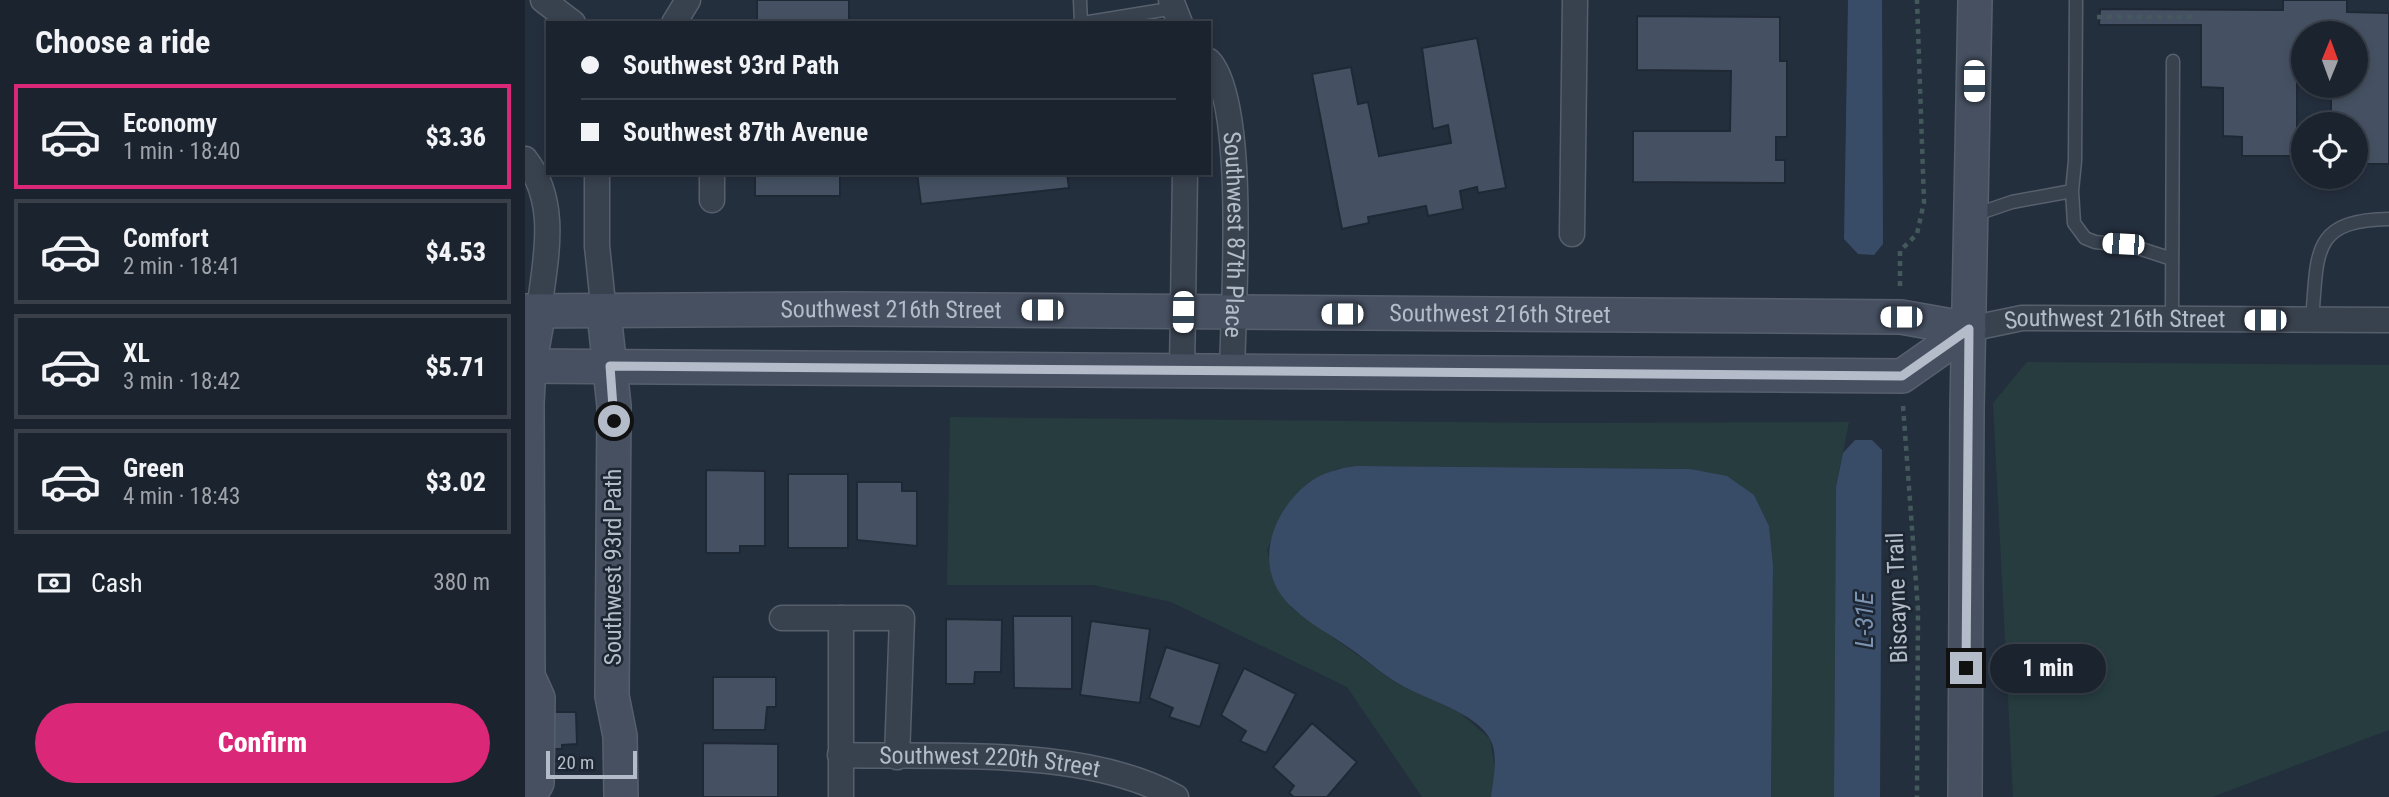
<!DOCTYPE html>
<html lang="en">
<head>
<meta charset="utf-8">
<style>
	body { margin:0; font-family:"Roboto Condensed",sans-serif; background:#242b36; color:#f1f3f6; height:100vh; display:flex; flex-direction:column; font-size:26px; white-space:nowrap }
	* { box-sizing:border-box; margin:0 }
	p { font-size:23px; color:#a0a4aa }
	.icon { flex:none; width:38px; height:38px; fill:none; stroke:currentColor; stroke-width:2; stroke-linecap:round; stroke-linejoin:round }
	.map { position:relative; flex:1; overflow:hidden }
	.sheet { display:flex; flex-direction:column; background:#1b232e; width:525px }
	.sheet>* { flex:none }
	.hud { position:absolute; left:21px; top:21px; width:665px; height:154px; border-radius:0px; box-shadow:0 4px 10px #0003,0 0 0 2px #39404a; display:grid; align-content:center; height:154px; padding:0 35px; background:#1b232e }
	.needle { width:46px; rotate:1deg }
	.fabs { position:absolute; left:1766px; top:21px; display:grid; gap:14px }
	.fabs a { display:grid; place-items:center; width:77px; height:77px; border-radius:50%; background:#1b232e; box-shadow:0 4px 10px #0003,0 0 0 2px #39404a; font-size:35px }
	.scale { position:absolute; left:21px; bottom:18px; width:91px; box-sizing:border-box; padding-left:7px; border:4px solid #b4bcc9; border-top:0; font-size:19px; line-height:24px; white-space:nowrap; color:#b4bcc9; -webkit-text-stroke:5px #1d2633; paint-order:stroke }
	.end { position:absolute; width:32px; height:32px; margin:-16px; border:9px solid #b4bcc9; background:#111; box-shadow:0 0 0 4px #111 }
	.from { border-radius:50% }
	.bubble { position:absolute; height:49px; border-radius:24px; background:#1b232e; box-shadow:0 4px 10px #0003,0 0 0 2px #39404a; font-size:23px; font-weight:800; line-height:49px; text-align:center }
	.car { position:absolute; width:21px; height:42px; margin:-21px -10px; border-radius:9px; box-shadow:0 0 5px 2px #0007; background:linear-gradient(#fff 24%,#345 0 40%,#fff 0 76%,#345 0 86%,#fff 0) }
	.hud b { display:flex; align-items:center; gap:24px; height:66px; font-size:26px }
	.hud b+b { border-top:2px solid #39404a }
	.hud i { width:18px; height:18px; background:#f1f3f6 }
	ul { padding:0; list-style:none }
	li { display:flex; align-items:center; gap:21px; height:105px; margin:0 14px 10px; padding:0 21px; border:4px solid #39404a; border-radius:0px }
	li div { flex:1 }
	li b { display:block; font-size:26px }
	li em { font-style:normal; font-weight:800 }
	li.selected { border-color:#db2777 }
	li>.icon { width:63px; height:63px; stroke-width:1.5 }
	h2 { padding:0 35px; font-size:32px; line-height:84px }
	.pay { display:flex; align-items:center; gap:18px; height:77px; padding:0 35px; font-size:26px }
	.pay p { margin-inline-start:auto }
	.primary-button { display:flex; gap:14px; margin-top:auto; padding:14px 35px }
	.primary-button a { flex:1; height:80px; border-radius:42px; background:#db2777; color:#fff; font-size:28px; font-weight:800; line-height:80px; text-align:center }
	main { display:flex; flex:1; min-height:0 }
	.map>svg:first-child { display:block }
	.green { fill:#263c3f }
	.water { fill:#394c67 }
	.building { fill:#455162; stroke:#1f2835; stroke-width:2 }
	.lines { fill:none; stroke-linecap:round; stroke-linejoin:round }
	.lane-casing { stroke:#565f6c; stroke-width:15 }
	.street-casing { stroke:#565f6c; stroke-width:27 }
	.secondary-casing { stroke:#565f6c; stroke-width:36 }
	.path { stroke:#44595c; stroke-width:4.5; stroke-dasharray:5 5; stroke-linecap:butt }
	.lane { stroke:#38414e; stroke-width:12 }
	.street { stroke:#38414e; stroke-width:24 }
	.secondary { stroke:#465061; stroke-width:33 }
	.route { stroke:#b4bcc9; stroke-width:9 }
	.labels { text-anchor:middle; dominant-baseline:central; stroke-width:5; stroke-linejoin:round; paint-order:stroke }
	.street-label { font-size:24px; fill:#b4bcc9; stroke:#1d2633 }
	.water-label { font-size:26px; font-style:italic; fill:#7c92b1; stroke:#1d2633 }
</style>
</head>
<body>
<main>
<section class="sheet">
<h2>Choose a ride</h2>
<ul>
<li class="selected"><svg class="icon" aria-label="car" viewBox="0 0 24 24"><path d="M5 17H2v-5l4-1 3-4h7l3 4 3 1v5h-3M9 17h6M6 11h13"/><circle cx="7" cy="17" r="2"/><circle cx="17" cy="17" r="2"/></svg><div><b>Economy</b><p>1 min · 18:40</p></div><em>$3.36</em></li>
<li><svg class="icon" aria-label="car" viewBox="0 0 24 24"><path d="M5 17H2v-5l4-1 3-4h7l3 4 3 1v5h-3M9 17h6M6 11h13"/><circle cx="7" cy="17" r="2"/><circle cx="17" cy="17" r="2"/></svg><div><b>Comfort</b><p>2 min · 18:41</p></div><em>$4.53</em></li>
<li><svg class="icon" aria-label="car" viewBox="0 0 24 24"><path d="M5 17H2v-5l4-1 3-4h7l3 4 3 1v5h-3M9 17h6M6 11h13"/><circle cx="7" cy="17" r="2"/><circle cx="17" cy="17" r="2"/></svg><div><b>XL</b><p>3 min · 18:42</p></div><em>$5.71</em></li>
<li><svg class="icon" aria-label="car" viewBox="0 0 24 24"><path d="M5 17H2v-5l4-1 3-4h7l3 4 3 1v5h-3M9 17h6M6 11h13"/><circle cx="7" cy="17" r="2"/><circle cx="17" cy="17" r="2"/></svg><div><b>Green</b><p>4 min · 18:43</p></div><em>$3.02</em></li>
</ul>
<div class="pay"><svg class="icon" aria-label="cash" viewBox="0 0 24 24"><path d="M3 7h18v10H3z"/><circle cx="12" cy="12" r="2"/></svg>Cash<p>380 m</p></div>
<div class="primary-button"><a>Confirm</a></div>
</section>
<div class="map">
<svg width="1864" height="797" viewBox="0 0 1864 797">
	<rect width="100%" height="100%" fill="#242f3e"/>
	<path class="green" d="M 1502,362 L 1864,365 L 1864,730 L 1687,797 L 1488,797 L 1468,403 Z
		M 425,417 L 1034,423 L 1324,422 L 1311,487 L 1309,797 L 1246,797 L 1248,565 L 1244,526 L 1229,495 L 1165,469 L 831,466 L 811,469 L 781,484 L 759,511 L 742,550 L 751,584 L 767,608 L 873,684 L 934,712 L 965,739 L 970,770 L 966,797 L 897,797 L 822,687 L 646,602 L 568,585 L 422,585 Z"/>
	<path class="water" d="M 1323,0 L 1357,0 L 1358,244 L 1349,255 L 1333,254 L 1319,239 Z
		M 1330,440 L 1347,440 L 1357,450 L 1355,797 L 1309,797 L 1311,487 L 1318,453 Z
		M 831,466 L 1165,469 L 1202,476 L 1229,495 L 1244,526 L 1248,565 L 1246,797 L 966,797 C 968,780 974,755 965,739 C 951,712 899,699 874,684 C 857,674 842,660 826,649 C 808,636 786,625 769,609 C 727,573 743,516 782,484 C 796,473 814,468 831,466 Z"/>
	<path class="building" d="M 232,0 L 324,0 L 324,23 L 232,23 Z
		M 1758,0 L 1822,0 L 1822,12 L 1864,13 L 1864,164 L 1830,164 L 1830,124 L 1806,124 L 1806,86 L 1830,86 L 1830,33 L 1778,33 L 1778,71 L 1772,71 L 1772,152 L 1778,152 L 1778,156 L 1717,156 L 1717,137 L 1698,136 L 1698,88 L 1676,87 L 1676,25 L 1574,25 L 1575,9 L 1758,10 Z
		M 1112,16 L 1255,17 L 1255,61 L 1262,61 L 1262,137 L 1251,137 L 1251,160 L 1260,160 L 1260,183 L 1108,182 L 1108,131 L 1205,131 L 1206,71 L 1112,70 Z
		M 952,38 L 981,188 L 953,193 L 952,187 L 935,191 L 938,209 L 903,216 L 901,206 L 843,217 L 844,223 L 817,229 L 787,74 L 826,67 L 833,104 L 843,102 L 854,156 L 926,143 L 923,125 L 908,129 L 897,48 Z
		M 230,173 L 315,173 L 315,196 L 230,196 Z
		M 392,173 L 542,173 L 544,188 L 396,204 Z
		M 181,470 L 240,471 L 240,546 L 215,546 L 215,553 L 181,553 Z
		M 263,474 L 323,474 L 323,548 L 263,548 Z
		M 332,482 L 377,482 L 377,491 L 392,491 L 392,546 L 332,540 Z
		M 488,616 L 547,616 L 547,689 L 489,688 Z
		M 421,619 L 477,620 L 476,672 L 450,672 L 449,684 L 421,684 Z
		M 566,621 L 625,629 L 615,703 L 555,695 Z
		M 641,647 L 695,664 L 675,727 L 644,717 L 648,708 L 624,698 Z
		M 719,668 L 771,694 L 741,753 L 715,741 L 721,731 L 696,715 Z
		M 188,677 L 251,677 L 251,707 L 242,707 L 240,730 L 188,730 Z
		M 28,712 L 51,712 L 52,744 L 37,745 L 37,749 L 28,749 Z
		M 787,723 L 832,762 L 802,797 L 769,797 L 764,793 L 769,786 L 748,767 Z
		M 178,743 L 253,744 L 253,797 L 178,797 Z"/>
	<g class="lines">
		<g class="lane-casing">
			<path id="lane" d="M 555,0 L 556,23
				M 1551,0 L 1550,161 L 1547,191 L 1549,223 L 1560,238 L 1570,242 L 1607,246 L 1647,259
				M 558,23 L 650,8
				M 1449,215 L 1487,202 L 1547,191
				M 1647,319 L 1648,61
				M 1787,320 C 1793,254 1785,220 1864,219"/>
		</g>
		<g class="street-casing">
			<g id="street">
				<path d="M 18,0 L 48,23"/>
				<path d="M 646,0 L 655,23"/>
				<path d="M 149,23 L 163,0"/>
				<path id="s1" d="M 684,61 C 723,102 708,310 707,372"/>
				<path d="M 0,159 C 35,203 20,260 14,311"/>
				<path d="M 72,173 L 72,246 L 79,313"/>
				<path d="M 187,200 L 187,173"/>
				<path d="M 1047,234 L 1050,0"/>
				<path id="s2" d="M 1444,329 L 1497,318 L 1864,320"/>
				<path d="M 657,371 L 660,173"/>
				<path d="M 257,618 L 377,618 L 372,757"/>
				<path id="s3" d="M 315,755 C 420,758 557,746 651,797"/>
				<path d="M 316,797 L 316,618"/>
			</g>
		</g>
		<g class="secondary-casing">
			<g id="secondary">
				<path id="s4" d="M 0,311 L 320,309 L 1376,317 L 1444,329"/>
				<path d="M 79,313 L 89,406 L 87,696 L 95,736 L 96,797"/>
				<path d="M 0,366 L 1377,376 L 1444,329"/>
				<path d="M 3,797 L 12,783 L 13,698 L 3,676 L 2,403 L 4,366 L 14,311"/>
				<path d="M 1440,797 L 1442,409 L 1450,0"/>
			</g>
		</g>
		<path class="path" d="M 1572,17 L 1667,17
			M 1375,286 L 1375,251 L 1392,234 L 1399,202 L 1392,0
			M 1378,406 L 1393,610 L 1392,797"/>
		<use href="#lane" class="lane"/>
		<use href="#street" class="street"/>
		<use href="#secondary" class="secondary"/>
	</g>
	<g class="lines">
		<path class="route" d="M 89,421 L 85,366 L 1377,376 L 1444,329 L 1441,668"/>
	</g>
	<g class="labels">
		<g class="street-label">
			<text stroke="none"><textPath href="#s1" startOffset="178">Southwest 87th Place</textPath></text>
			<text stroke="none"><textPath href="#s4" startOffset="366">Southwest 216th Street</textPath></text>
			<text stroke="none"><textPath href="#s4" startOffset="975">Southwest 216th Street</textPath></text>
			<text stroke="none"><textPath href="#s2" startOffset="147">Southwest 216th Street</textPath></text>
			<text transform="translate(88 567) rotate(-90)">Southwest 93rd Path</text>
			<text transform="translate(1372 598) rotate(-92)">Biscayne Trail</text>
			<text stroke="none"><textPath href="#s3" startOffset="150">Southwest 220th Street</textPath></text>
		</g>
		<g class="water-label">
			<text transform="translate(1339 620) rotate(-90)">L-31E</text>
		</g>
	</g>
</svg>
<div class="fabs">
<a><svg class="needle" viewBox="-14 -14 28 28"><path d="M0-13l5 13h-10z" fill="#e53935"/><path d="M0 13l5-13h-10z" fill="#a0a4aa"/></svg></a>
<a><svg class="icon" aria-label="locate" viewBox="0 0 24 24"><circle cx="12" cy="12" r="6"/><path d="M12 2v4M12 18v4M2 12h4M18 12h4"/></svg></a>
</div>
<div class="scale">20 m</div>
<i class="end from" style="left:89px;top:421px"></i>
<i class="end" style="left:1441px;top:668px"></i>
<div class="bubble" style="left:1465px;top:644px;width:116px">1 min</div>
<i class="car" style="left:1449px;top:81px;rotate:180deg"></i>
<i class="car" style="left:1598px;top:244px;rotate:273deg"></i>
<i class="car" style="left:517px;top:310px;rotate:270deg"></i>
<i class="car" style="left:658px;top:312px;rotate:181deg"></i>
<i class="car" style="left:817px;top:314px;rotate:270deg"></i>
<i class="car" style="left:1376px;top:317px;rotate:270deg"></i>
<i class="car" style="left:1740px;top:320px;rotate:270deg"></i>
<div class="hud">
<b><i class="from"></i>Southwest 93rd Path</b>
<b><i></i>Southwest 87th Avenue</b>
</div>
</div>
</main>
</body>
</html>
